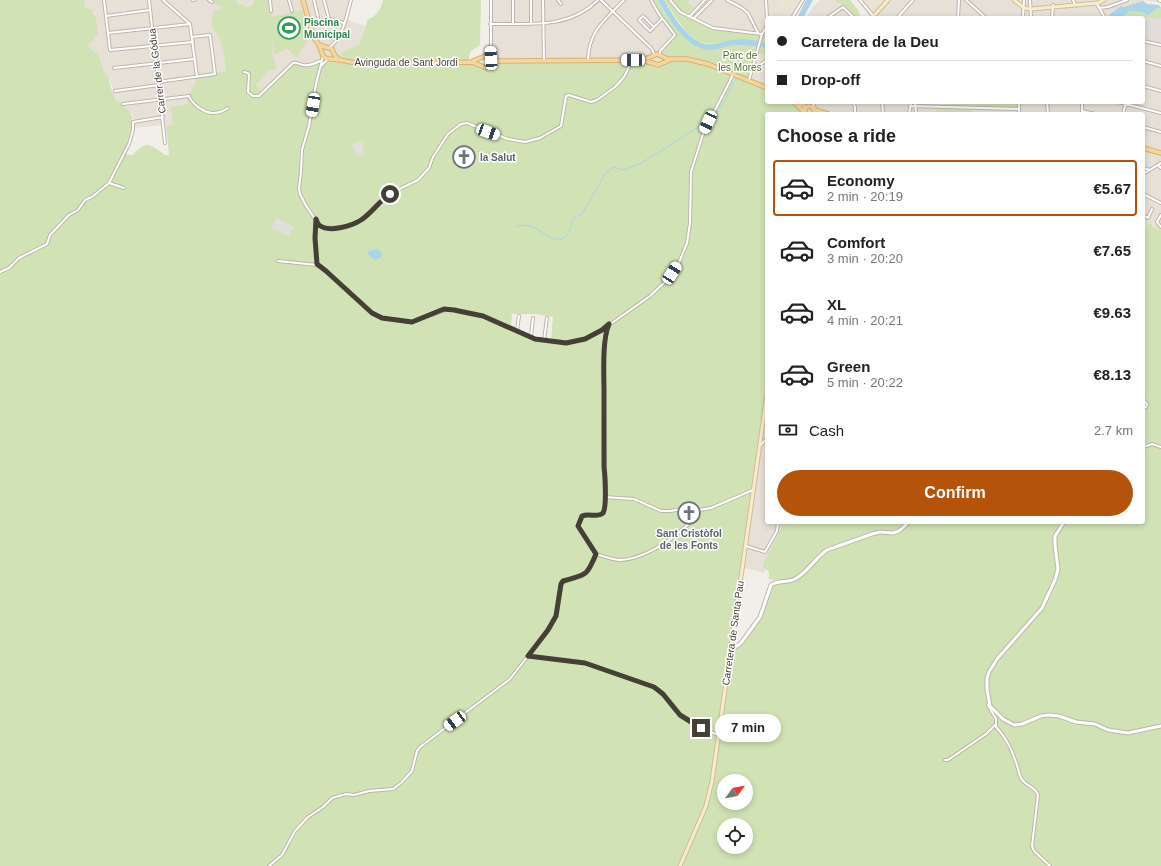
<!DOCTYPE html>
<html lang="en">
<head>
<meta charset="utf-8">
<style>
	body { margin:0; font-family:Helvetica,sans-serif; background:#f2f2f2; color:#222; height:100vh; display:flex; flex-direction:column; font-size:15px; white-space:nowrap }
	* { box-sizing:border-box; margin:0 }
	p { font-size:13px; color:#767676 }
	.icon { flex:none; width:22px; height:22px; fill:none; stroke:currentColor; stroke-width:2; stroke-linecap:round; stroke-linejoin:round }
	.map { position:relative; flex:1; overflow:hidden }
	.drawer { position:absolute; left:765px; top:112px; width:380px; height:412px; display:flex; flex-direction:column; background:#fff; border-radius:4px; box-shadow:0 2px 6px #0003 }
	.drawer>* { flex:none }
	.banner { position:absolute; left:765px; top:16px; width:380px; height:88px; border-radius:4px; box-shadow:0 2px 6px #0003; display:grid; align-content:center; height:88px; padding:0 12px; background:#fff }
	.needle { width:26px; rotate:57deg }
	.fabs { position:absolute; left:717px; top:774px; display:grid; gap:8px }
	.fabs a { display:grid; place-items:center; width:36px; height:36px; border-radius:50%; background:#fff; box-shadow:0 2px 6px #0003; font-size:20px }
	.end { position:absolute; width:18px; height:18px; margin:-9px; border:5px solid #453f37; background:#fff; box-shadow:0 0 0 2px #fff }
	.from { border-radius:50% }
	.bubble { position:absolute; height:28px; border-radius:14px; background:#fff; box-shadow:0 2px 6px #0003; font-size:13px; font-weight:600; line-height:28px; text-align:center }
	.car { position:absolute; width:12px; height:24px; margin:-12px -6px; border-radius:5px; box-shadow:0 0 3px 1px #0007; background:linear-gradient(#fff 24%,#345 0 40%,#fff 0 76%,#345 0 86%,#fff 0) }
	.banner b { display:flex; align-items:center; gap:14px; height:38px; font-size:15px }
	.banner b+b { border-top:1px solid #e0e0e0 }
	.banner i { width:10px; height:10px; background:#222 }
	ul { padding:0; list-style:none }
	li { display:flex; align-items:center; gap:12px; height:56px; margin:0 8px 6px; padding:0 4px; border:2px solid transparent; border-radius:4px }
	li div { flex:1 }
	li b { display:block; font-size:15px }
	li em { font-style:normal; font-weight:600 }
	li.active { border-color:#b45309 }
	li>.icon { width:36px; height:36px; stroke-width:1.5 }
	h2 { padding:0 12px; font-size:18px; line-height:48px }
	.pay { display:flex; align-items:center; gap:10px; height:44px; padding:0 12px; font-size:15px }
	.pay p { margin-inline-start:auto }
	.primary-button { display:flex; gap:8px; margin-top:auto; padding:8px 12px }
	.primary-button a { flex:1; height:46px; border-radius:24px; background:#b45309; color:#fff; font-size:16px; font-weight:600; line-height:46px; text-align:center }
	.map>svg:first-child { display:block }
	.residential { fill:#e6e0d6 }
	.industrial { fill:#e2ddd9 }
	.education { fill:#eae2d3 }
	.green { fill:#d1e3b4; fill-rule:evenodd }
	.parking { fill:#e1dfdc }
	.water { fill:#a9d4ea }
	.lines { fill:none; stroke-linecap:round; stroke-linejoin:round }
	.stream { stroke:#a9d4ea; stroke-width:1 }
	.minor-casing { stroke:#bdb5ab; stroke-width:4 }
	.tertiary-casing { stroke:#bdb5ab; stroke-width:5 }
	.secondary-casing { stroke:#cebd9b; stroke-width:5 }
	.primary-casing { stroke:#d9b16f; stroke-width:5.5 }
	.minor { stroke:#fff; stroke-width:2 }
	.tertiary { stroke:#fff; stroke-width:3 }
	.secondary { stroke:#faebca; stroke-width:3 }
	.primary { stroke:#f5d69e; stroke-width:3.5 }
	.route { stroke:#453f37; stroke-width:5 }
	.labels { text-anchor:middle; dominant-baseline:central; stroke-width:3; stroke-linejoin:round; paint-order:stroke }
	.leisure-label { font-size:10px; font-weight:bold; fill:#27864d; stroke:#fff; text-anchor:start }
	.park-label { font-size:10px; fill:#4d722f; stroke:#fff }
	.street-label { font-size:10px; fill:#453f37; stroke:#fff }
	.worship-label { font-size:10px; font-weight:bold; fill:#5b616d; stroke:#fff; text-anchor:start }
</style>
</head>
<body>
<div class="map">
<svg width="1161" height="866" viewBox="0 0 1161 866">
	<rect width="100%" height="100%" fill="#f2eee8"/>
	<path class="residential" d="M 84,0 L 213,0 L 213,2 L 228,0 L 352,0 L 346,20 L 365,26 L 360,45 L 346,59 L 328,59 L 323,66 L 260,99 L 220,35 L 230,71 L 208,75 L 188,105 L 173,124 L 134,128 L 134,123 L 132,114 L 118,102 L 114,95 L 111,82 L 86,49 L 97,34 L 95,13 L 85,7 Z
		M 489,0 L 652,0 L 660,14 L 676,34 L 685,42 L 756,47 L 763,55 L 767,54 L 767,90 L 696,62 L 689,61 L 669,62 L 657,68 L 644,62 L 601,63 L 491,69 Z
		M 668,0 L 805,0 L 794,18 L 767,18 L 767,35 L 763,36 L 716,30 L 681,14 Z
		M 820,0 L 834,0 L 837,1 L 856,18 L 806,18 L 812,8 Z
		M 857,0 L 1161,0 L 1161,3 L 1157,1 L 1156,2 L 1145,0 L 1124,7 L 1121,6 L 1111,12 L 1107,18 L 871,18 Z
		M 1143,39 L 1161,44 L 1161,230 L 1155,229 L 1153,227 L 1154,224 L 1149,223 L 1143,233 L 1143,114 L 800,114 L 791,102 L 1143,102 Z
		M 767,365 L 767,522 L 782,522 L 764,573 L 738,566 Z"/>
	<path class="industrial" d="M 1143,18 L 1161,18 L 1161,44 L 1143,39 Z"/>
	<path class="education" d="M 778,0 L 802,0 L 797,8 L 778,8 Z
		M 863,0 L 886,0 L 874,13 Z"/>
	<path class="green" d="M 0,0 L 84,0 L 85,7 C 98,12 96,21 98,34 L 88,46 L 99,56 L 104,72 L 109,78 L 110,86 L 116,100 L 130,112 L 132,117 L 131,130 L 124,154 L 133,155 C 147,139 150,145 165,155 L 169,155 L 166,125 L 173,124 L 171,107 L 188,104 L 186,94 L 189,94 L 196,83 L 195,78 L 198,78 L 200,75 L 208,75 L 226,71 C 224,53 223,39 211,25 L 213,11 L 219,10 L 222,5 L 216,5 L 212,2 L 213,0 L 235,0 L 239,5 L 241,4 L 245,7 L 250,7 L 253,4 L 254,0 L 268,0 L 269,10 L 271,10 L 272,17 L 302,10 L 309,39 L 296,57 L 287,49 L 274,55 L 273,41 L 272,53 L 277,70 L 270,70 L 256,85 L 262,91 L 274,78 L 293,62 L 307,65 L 318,59 L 325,64 L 331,61 L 339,62 L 341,53 L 359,45 L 368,19 C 376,17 381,9 383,0 L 481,0 L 480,45 L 470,52 L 468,64 L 475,65 L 486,70 L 501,64 L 642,62 L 657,68 C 662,66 667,62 671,61 C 699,57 741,80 767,90 L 767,102 C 784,102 793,98 803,114 L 767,114 L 767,382 L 730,643 L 738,644 C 746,637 754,625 759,616 C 766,604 763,585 778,581 L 769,579 L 769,572 L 763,567 L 763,564 L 781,528 L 781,522 L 1143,522 L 1143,232 L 1149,223 L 1153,224 L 1152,226 L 1156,229 L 1161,230 L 1161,866 L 0,866 ZM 512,314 L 535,314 L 553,317 L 551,340 L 538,338 L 511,326 ZM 724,781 L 746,781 L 746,803 L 724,803 ZM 724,825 L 746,825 L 746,847 L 724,847 Z
		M 652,0 L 658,0 C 667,17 686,49 709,50 C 718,50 727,45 736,45 C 747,45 757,47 767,48 L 767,54 L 763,55 L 755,52 L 749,79 L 693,57 L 668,56 L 663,54 L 662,51 L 663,49 L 676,35 L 660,14 Z
		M 664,0 L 668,0 L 681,14 L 716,30 L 759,35 L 767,35 L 767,43 L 740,40 L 713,44 L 698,42 L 686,32 Z
		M 671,0 L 686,0 L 695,9 C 693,10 692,13 690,14 C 684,17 674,4 671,0 Z
		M 834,0 L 850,0 L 859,11 L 859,14 L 862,18 L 856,18 L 845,7 Z
		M 1157,8 L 1161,8 L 1161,18 L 1116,18 L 1122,17 L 1130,11 L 1141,12 L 1145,14 Z
		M 946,102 L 973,102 L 973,106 L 948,106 Z
		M 975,102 L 1017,102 L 1017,108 L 975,107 Z
		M 937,108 L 973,109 L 973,114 L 936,114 Z"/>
	<path class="parking" d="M 362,141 L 364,154 L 358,157 L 352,145 Z
		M 277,218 L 294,227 L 289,236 L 271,228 Z"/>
	<path class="water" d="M 658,0 L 664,0 C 672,14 688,41 705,44 C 715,46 724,41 733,40 C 744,38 756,41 767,43 L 767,48 C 757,47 747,45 736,45 C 727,45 718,50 709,50 C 686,49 668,18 658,0 Z
		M 806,0 L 813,0 L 803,18 L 797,18 Z
		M 1143,1 L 1147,4 L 1159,5 L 1161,8 L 1157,8 L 1148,15 L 1141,12 L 1130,11 L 1122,17 L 1107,18 L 1111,13 L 1121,6 L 1124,7 Z
		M 378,249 L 383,255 L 380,258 L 375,260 L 368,254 L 368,251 Z"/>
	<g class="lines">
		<path class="stream" d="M 711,120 L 720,109 L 736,79
			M 516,227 C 534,219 547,241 559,239 C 575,237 567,216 582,214 L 605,174 L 614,167 L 624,170 L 640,164 L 708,121"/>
		<g class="minor-casing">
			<path id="minor" d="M 104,0 L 110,50 L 193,42
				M 149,0 L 165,143
				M 163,0 L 190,24 L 197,77
				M 193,0 L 194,0
				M 209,0 L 212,2
				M 270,0 L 271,11
				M 289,0 L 292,11
				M 314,0 L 319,22
				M 324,0 L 329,19
				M 491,0 L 491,59
				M 513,0 L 513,23
				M 531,0 L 531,23
				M 543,0 L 544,61
				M 558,0 L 561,4
				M 601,0 L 652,49 L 654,54
				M 651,0 L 659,14 L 675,35 L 660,51 L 660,54
				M 670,0 L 680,12 L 713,28 L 762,34
				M 727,0 L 742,8 L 748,13 L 758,33
				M 766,0 L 767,18
				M 860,0 L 875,18
				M 966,0 L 986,18
				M 1030,0 L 1031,18
				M 1073,0 L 1075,4
				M 1159,0 L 1161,1
				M 1097,4 L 1105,18
				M 1099,8 L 1108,7 L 1127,0
				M 106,16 L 150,10
				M 690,16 L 705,0
				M 694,18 L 712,0
				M 792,18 L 803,0
				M 827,18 L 843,7 L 854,18
				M 897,18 L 913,0
				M 958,18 L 959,0
				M 1023,18 L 1024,0
				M 1052,18 L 1053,5
				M 310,24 L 329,19 L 344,23
				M 490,24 C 529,23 568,30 598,0
				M 654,27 L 643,16 L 639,20 L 650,31 L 662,19
				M 108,33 L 190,24
				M 1143,41 L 1161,45
				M 330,47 C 343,37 347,15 351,0
				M 485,55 L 490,47
				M 323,56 L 316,84 L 309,126 L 302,150 L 301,172 L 299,189 L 300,194 L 305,204 L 319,225 L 326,228 L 344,227 L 362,220 L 389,194 L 418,180 L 429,168 L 433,157 L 448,134 L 461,124 L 467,123 L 508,139 L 525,142 L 540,138 L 561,126 L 566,96 L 569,95 L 591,102 L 597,100 L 615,87 L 624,77 L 632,61
				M 588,60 C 589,30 605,20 624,0
				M 1143,61 L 1161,66
				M 321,66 L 328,59
				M 114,68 L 194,59
				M 753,70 L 767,60
				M 244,72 L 248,73 L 249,75 L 248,92 L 253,96 L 259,96 L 293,63 C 297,62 298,64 303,65 C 308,66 316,63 320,61
				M 749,80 L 762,34 L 767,26
				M 158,82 L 215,74 L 210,35 L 192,37
				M 1143,86 L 1161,91
				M 115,91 L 159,85
				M 853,102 L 855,107 L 855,114
				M 882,102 L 883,114
				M 915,102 L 916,114
				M 1019,102 L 1019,114
				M 1047,102 L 1048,114
				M 1118,102 L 1161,113
				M 123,104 L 189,96 C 192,104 203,112 212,113 C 217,113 224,111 228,108
				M 911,106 L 1019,109
				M 1082,111 L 1095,114
				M 909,114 L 911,102
				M 1082,114 L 1082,102
				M 1123,114 L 1126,102
				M 1143,127 L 1161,132
				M 1158,165 L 1161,168
				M 1143,168 L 1150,170
				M 1143,174 L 1161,163
				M 109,183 L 124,188
				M 1143,194 L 1161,203
				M 1143,215 L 1148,218 L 1152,209
				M 1161,215 L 1157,222 L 1161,227
				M 316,220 L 315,238 L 317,264
				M 278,261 L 317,265 L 326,271 L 372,313 L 382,318 L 412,322 L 448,309 L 483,316 L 535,339 L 556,341 L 566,343 L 585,339 L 602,330 L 650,296 L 668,279 L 678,265 L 687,243 L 690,223 L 691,172 L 704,131 L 729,83 L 733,74
				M 0,272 L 9,268 L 19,258 L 47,244 L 50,235 L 69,215 L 78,210 L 85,200 L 92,197 L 109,183 L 129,144 L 133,130 L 133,122 L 163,117
				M 517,330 L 519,316
				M 531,336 L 533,318
				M 544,340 L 547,318
				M 1143,400 L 1147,404 L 1146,407 L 1143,408
				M 760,446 L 767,438
				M 1143,447 L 1152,444 L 1161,447
				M 605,497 L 634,499 L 661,511 L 670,511 L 688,508 L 699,510 L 711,508 L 753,490
				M 746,546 L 765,552 L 777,531 L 778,522
				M 596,554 C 603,556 612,560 620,560 C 646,559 686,533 699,510
				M 528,656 L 585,663 L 654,687 C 664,693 668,702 675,710 C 686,722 704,731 719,735
				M 989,704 L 988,705 L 996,719 L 996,727 C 1004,735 1012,749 1015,760 C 1018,766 1018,772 1021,778 C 1025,786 1036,787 1038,795 L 1032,846 L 1034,851 L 1050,866
				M 945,760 L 948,760 L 986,734 L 995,725
				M 269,866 L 282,855 L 295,831 L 308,817 L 323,807 L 332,798 L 346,794 L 354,795 L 369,791 L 393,789 L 401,783 L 412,771 L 417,751 L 420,747 L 510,679 L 542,638 L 556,616 L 561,584 C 565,579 573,580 579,577 C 589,574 592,563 596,554 L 578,526 L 583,516 C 589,513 598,518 603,513 C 607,507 605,475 605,467 C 604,442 604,416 604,391 C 604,373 602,340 609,324"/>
		</g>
		<g class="tertiary-casing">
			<path id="tertiary" d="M 1064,522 L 1055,536 L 1055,545 L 1058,569 L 1055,580 L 1042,608 L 997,659 L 989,672 L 987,678 L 987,690 L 990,706 L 1003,719 L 1014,725 L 1022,724 L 1041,716 L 1049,715 L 1059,716 L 1076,722 L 1095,724 L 1108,730 L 1128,733 L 1161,726
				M 731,647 L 737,646 L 741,643 L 760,617 L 771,585 C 778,580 787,583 795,579 C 808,572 815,558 827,550 L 872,534 L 880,532 L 893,533 L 899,531 L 909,522"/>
		</g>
		<g class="secondary-casing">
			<path id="secondary" d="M 1014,0 L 1024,8 L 1031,9 L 1098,3 L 1104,0
				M 872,18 L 888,0
				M 813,102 L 814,108
				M 680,866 L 706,806 L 712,781 L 767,394"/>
		</g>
		<g class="primary-casing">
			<path id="primary" d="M 303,0 L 313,36 L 319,45 L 323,56 L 327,59 C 338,58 349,63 361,63 L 472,62 L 486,68 L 498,61
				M 319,45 L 332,49 L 334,54 L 339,60
				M 643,60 L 657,54 L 668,59 L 687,59 L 708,64 L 767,88
				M 473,61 L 485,56 L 498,61 L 642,60 L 655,64
				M 655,64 L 658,65 L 670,60
				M 794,102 L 804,112
				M 797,102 L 806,107
				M 815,110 L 828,114
				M 805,114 L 805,108 L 809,106 L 814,108 L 814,114
				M 1143,148 L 1161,153"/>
		</g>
		<use href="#minor" class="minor"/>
		<use href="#tertiary" class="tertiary"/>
		<use href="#secondary" class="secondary"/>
		<use href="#primary" class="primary"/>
	</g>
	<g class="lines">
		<path class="route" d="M 390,194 C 379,201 372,213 361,220 C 352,226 328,233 319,225 C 317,223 317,221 316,219 L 315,238 L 317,264 L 326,271 L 372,313 L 382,318 L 412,322 L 444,309 L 454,310 L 483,316 L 535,339 L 566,343 L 585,339 L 602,330 L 609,324 C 602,340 604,373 604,391 C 604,416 604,442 604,467 C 605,475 607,507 603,513 C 598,518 589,513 582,516 L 578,526 L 596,554 C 586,578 586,574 563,581 L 561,584 L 556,616 L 548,630 L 528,656 L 585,663 L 654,687 L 663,694 L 680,715 L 701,728"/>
	</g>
	<defs>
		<g id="stadium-ring" transform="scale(1.15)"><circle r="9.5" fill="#fff" stroke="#2e9e5b" stroke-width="1.5"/><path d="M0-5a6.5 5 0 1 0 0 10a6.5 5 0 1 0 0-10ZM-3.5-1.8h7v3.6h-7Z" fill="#2e9e5b"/></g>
		<g id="church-ring" transform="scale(1.15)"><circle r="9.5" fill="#fff" stroke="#6b7280" stroke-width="1.5"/><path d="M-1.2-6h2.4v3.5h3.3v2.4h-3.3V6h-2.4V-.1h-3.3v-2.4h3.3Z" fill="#6b7280"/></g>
	</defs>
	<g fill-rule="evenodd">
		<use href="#stadium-ring" x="289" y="28"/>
		<use href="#church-ring" x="464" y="157"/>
		<use href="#church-ring" x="689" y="513"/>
	</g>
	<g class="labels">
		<g class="leisure-label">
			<text x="304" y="22">Piscina<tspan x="304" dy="12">Municipal</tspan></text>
		</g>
		<g class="park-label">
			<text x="740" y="55">Parc de<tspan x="740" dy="12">les Mores</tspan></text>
		</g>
		<g class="street-label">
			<text x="406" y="62">Avinguda de Sant Jordi</text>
			<text transform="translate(157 71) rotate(-97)">Carrer de la Gódua</text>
			<text transform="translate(733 633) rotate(-82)">Carretera de Santa Pau</text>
		</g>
		<g class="worship-label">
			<text x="480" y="157">la Salut</text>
			<text x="689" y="533" text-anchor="middle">Sant Cristòfol<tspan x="689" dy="12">de les Fonts</tspan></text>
		</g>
	</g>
</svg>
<div class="fabs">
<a><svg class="needle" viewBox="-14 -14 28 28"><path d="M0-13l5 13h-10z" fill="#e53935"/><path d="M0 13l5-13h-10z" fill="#767676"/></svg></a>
<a><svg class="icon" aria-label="locate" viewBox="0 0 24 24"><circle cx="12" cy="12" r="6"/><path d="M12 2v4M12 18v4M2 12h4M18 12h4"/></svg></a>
</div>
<i class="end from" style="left:390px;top:194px"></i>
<i class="end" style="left:701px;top:728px"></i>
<div class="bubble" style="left:715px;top:714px;width:66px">7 min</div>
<i class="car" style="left:491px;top:58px;rotate:357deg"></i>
<i class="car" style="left:633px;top:60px;rotate:270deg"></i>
<i class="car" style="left:313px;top:105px;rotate:190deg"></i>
<i class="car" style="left:708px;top:122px;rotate:205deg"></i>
<i class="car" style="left:488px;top:132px;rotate:110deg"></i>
<i class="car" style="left:672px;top:273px;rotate:33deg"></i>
<i class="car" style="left:455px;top:721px;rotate:234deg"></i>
<div class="banner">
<b><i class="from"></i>Carretera de la Deu</b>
<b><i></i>Drop-off</b>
</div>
<section class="drawer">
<h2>Choose a ride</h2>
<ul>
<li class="active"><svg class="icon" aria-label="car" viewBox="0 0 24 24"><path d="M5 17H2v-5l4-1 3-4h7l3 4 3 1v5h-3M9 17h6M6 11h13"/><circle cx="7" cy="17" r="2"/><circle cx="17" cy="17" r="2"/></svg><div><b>Economy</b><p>2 min · 20:19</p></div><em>€5.67</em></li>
<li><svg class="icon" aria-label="car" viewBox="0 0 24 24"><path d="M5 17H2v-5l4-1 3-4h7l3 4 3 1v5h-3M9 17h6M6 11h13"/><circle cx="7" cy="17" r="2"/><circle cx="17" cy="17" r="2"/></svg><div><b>Comfort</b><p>3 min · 20:20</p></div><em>€7.65</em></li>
<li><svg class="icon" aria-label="car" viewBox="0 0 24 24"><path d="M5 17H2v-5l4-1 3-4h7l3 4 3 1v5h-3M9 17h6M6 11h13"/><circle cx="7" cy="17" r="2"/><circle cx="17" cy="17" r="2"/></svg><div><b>XL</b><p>4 min · 20:21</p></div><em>€9.63</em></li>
<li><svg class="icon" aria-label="car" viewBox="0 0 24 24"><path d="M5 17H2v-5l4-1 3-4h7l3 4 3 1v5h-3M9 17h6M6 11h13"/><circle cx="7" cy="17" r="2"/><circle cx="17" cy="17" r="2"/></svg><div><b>Green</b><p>5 min · 20:22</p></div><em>€8.13</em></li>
</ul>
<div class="pay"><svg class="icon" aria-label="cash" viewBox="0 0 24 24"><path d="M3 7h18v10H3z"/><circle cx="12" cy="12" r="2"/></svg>Cash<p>2.7 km</p></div>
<div class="primary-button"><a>Confirm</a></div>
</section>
</div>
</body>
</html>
